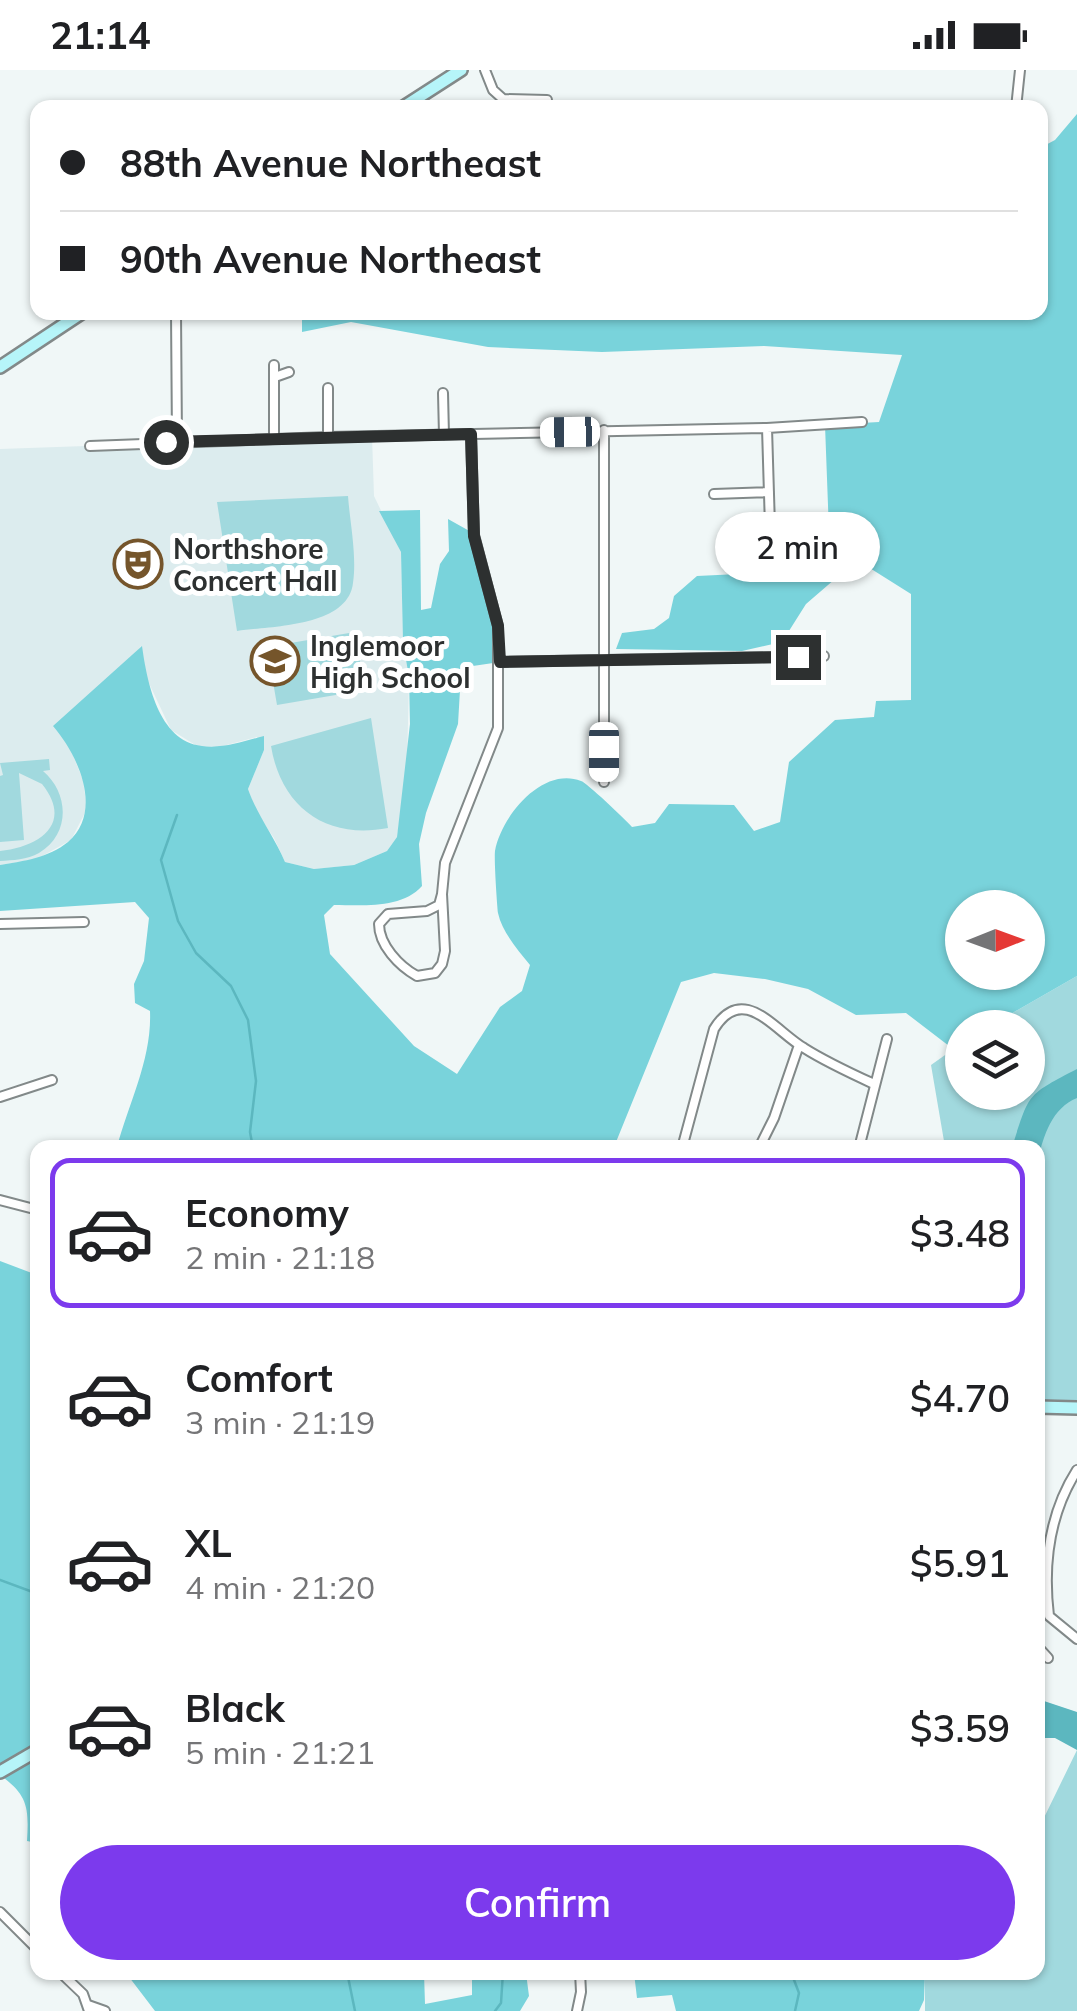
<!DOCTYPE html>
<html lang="en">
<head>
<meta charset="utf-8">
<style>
	body { margin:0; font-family:Mulish,sans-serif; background:#f6f6f6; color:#202124; height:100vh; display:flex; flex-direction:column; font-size:38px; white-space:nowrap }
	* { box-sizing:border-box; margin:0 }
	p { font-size:32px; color:#757577 }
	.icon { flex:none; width:55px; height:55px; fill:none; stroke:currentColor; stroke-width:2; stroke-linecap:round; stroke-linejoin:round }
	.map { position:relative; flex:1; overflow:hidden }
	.drawer { position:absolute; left:30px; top:1070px; width:1015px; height:840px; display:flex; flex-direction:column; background:#fff; border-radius:20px; box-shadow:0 2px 8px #0004 }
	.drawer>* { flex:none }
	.guide { position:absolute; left:30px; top:30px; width:1018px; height:220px; border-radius:20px; box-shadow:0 2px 8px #0004; display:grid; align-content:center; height:220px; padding:0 30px; background:#fff }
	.needle { width:65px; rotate:89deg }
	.buttons { position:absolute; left:945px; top:820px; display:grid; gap:20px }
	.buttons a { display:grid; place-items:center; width:100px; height:100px; border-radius:50%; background:#fff; box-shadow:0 2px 8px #0004; font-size:50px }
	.end { position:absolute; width:45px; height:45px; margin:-22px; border:12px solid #2d3030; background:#fff; box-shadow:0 0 0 5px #fff }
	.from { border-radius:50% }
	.bubble { position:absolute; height:70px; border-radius:35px; background:#fff; box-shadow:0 2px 8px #0004; font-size:32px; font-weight:600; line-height:70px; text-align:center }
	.car { position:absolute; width:30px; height:60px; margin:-30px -15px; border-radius:12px; box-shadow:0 0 8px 2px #0007; background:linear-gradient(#fff 24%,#345 0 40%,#fff 0 76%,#345 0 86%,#fff 0) }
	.guide b { display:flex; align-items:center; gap:35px; height:95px; font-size:38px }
	.guide b+b { border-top:2px solid #e0e0e0 }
	.guide i { width:25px; height:25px; background:#202124 }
	ul { padding:18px 0 0; list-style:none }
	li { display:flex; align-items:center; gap:30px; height:150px; margin:0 20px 15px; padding:0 10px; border:5px solid transparent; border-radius:20px }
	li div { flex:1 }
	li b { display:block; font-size:38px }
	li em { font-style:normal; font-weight:600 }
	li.on { border-color:#7c3aed }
	li>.icon { width:90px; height:90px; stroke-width:1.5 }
	.primary-button { display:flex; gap:20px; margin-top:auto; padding:20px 30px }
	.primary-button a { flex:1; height:115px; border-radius:60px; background:#7c3aed; color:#fff; font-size:40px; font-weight:600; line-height:115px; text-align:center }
	.status { display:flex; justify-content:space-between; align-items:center; height:70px; padding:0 50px; background:#fff; direction:ltr }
	.status svg { height:28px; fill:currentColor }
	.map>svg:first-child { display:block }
	.built { fill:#dcecee }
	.green { fill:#a1d9de }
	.forest { fill:#79d3db; fill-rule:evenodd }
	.water { fill:#5cb7bf }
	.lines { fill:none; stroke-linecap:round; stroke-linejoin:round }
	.stream { stroke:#5cb7bf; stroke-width:2.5 }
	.street-casing { stroke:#828989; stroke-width:12 }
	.secondary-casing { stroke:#828989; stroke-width:16 }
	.street { stroke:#fff; stroke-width:8 }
	.secondary { stroke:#b6f5f9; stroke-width:11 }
	.route { stroke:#2d3030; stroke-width:12 }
	.labels { text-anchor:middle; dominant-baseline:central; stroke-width:10; stroke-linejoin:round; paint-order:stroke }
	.poi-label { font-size:28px; font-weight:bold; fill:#2d3030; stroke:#fff; text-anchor:start }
</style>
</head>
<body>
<div class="status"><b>21:14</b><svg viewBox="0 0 49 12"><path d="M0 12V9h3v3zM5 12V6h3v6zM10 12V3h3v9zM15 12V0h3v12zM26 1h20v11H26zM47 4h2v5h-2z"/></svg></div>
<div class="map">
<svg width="1077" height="1941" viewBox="0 0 1077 1941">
	<rect width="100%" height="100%" fill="#f0f7f7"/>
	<path class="built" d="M 372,366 L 374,426 L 401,482 L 403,573 L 409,607 L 407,697 L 397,767 L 387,781 L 354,795 L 314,799 L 285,792 L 274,768 L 256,742 L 248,719 L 264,680 L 257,667 L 219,677 L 197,676 L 171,660 L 147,609 L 141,576 L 68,673 L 83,710 L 87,739 L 71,770 L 37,789 L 0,795 L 0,379 Z"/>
	<path class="green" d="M 348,426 C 350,453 357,486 353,513 C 348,557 271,556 237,561 L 217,432 Z
		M 355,562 L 365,620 L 277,635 L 267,577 Z
		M 371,648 L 388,758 C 326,770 281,737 271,676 Z
		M 49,689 L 50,700 L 43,701 C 69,723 71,764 39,783 C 27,790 13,790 0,791 L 0,781 C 39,777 74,754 42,714 L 19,703 L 24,770 L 0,772 L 0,706 L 3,705 L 0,693 Z
		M 1077,906 L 1077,1337 L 1038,1338 L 1038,1078 L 945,1077 L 931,995 L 962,973 L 962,1022 L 1028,1022 L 1028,958 L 988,957 Z
		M 1077,1680 L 1077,1941 L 925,1941 L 925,1903 L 1038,1902 L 1038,1760 Z"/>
	<path class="forest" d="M 1077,44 L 1077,906 L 988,957 L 962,958 L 962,973 L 953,979 L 906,943 L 856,945 L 808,919 L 765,909 L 714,903 L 681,912 L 614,1077 L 117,1077 C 129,1032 152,989 150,941 L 135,933 L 134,914 L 144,891 L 149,848 L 135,832 L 0,841 L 0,795 C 24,791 48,788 68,772 C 104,741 78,685 53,656 L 142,576 C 147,611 158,671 202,676 C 223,679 244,671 264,666 L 264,680 L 248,719 C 257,745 274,766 285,792 L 314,799 L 354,795 L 387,781 L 397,767 L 410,654 L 409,607 L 403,573 L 401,482 L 379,441 L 420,440 L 421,540 L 431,538 L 440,494 L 449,481 L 448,449 L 473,463 L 498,556 L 500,592 L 466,597 L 460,620 L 458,654 L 426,743 L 419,774 L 422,816 C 402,839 362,835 334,835 L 324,845 L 330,884 L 414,976 L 457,1004 L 500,937 L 522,921 L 530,895 C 518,880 502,862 498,843 C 497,834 494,790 495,781 C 501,747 542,696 581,711 C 586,712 626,750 632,757 L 655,753 L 669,734 L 734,735 L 754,761 L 780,752 L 789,692 L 835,650 L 874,647 L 876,631 L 911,630 L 911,524 L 857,490 L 806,534 L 782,572 L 742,581 L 616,579 L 622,563 L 654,559 L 669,548 L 674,526 L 697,506 L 759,503 L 762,478 L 798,473 L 829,462 L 825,355 L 879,352 L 902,285 L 764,276 L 602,282 L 488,277 L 351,252 L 302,262 L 302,243 L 1040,242 L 1040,78 L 1055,70 ZM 962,838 L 1028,838 L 1028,902 L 962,902 Z
		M 0,1191 L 37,1205 L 37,1773 L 27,1771 C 29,1738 28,1725 0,1705 Z
		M 163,1903 L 424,1903 L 425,1934 L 472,1925 L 472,1903 L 526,1903 L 529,1926 L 520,1941 L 155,1941 L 126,1903 Z
		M 634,1903 L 925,1903 L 924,1930 L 919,1941 L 676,1941 L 672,1925 L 637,1928 Z"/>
	<path class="water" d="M 1077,999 L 1077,1028 C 1052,1038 1044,1065 1038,1089 L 1038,1078 L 1012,1077 C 1030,1023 1025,1026 1077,999 Z
		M 1038,1629 L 1077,1642 L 1077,1680 L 1055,1668 L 1038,1668 Z"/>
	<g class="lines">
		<path class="stream" d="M 177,745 L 161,790 L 178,851 L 196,883 L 231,916 L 248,950 L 256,1011 L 250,1062 L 253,1078
			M 0,1510 L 38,1524
			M 347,1902 L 355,1941
			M 791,1902 L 799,1923 L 795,1941
			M 495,1941 L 501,1933 L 503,1902"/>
		<g class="street-casing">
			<path id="street" d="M 485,0 L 493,20 L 503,29 L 547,30
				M 1016,38 L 1020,0
				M 176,242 L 177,371
				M 275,307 L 289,302
				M 328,318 L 328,367
				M 443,323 L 444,365
				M 767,358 L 770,457
				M 604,360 L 604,712
				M 274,369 L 274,295
				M 90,376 L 328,367 L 767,358 L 862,352
				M 714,424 L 769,422
				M 500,592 L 824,586
				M 442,824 L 439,835 L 427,841 L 388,844 L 379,854 C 379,875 399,896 417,906 L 435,903 L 442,894 L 445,881 L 442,824 L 445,793 L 498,658 L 498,556 L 474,465 L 471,364
				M 0,854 L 84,852
				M 0,1027 L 52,1010
				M 682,1078 L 714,959 C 743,912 775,961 804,978 C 826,992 850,1003 874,1014
				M 759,1078 L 774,1048 L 799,975
				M 859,1078 L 887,969
				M 0,1130 L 38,1140
				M 1077,1400 C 1049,1444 1043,1496 1049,1546 L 1077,1569
				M 1038,1577 L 1048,1588
				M 0,1842 L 38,1880
				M 60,1902 L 83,1924 L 89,1941
				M 88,1935 L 105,1941
				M 577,1941 L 581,1922 L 580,1902"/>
		</g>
		<g class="secondary-casing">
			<path id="secondary" d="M 402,38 L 461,0
				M 0,297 L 83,242
				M 1038,1337 L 1077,1338
				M 0,1702 L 38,1680"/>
		</g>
		<use href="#street" class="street"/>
		<use href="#secondary" class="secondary"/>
	</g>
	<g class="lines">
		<path class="route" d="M 166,372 L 471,364 L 474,466 L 498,556 L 500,592 L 798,587"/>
	</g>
	<defs>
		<g id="theatre-ring" transform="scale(2.5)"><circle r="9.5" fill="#fff" stroke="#75552b" stroke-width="1.5"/><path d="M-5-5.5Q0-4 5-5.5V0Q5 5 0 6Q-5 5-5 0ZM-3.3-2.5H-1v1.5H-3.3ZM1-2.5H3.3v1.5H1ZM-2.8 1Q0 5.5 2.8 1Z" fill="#75552b"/></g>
		<g id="school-ring" transform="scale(2.5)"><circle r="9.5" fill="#fff" stroke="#75552b" stroke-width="1.5"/><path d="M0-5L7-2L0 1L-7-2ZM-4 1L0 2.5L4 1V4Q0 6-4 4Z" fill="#75552b"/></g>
	</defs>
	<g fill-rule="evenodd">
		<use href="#theatre-ring" x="138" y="494"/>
		<use href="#school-ring" x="275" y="591"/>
	</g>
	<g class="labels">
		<g class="poi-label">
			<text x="173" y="478">Northshore<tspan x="173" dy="32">Concert Hall</tspan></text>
			<text x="310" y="575">Inglemoor<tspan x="310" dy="32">High School</tspan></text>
		</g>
	</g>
</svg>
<div class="buttons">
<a><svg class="needle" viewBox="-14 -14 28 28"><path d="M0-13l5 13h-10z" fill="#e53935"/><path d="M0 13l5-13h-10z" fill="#757577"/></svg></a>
<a><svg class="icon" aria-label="layers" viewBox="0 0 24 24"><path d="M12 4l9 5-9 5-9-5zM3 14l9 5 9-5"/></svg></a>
</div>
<i class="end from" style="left:166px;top:372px"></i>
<i class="end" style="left:798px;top:587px"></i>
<div class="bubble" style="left:715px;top:442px;width:165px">2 min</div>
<i class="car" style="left:570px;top:362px;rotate:269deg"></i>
<i class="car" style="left:604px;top:682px;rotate:180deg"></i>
<div class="guide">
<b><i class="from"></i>88th Avenue Northeast</b>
<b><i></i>90th Avenue Northeast</b>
</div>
<section class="drawer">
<ul>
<li class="on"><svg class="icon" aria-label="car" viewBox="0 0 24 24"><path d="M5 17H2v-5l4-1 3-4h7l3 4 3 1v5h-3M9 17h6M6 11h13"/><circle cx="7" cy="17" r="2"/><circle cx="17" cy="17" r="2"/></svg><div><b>Economy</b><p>2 min · 21:18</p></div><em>$3.48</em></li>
<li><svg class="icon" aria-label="car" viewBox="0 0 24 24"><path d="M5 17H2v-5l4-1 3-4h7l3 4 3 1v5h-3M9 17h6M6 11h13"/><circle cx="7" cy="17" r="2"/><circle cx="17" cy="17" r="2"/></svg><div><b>Comfort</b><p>3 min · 21:19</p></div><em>$4.70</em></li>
<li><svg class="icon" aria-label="car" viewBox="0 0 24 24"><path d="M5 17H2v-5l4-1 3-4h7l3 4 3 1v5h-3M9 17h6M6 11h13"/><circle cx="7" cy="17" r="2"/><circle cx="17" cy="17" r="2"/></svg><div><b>XL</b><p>4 min · 21:20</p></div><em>$5.91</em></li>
<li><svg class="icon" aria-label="car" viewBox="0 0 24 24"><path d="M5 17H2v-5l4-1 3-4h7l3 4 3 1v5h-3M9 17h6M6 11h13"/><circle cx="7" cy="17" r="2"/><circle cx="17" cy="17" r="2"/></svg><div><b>Black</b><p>5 min · 21:21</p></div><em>$3.59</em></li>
</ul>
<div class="primary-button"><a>Confirm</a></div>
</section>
</div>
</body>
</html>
